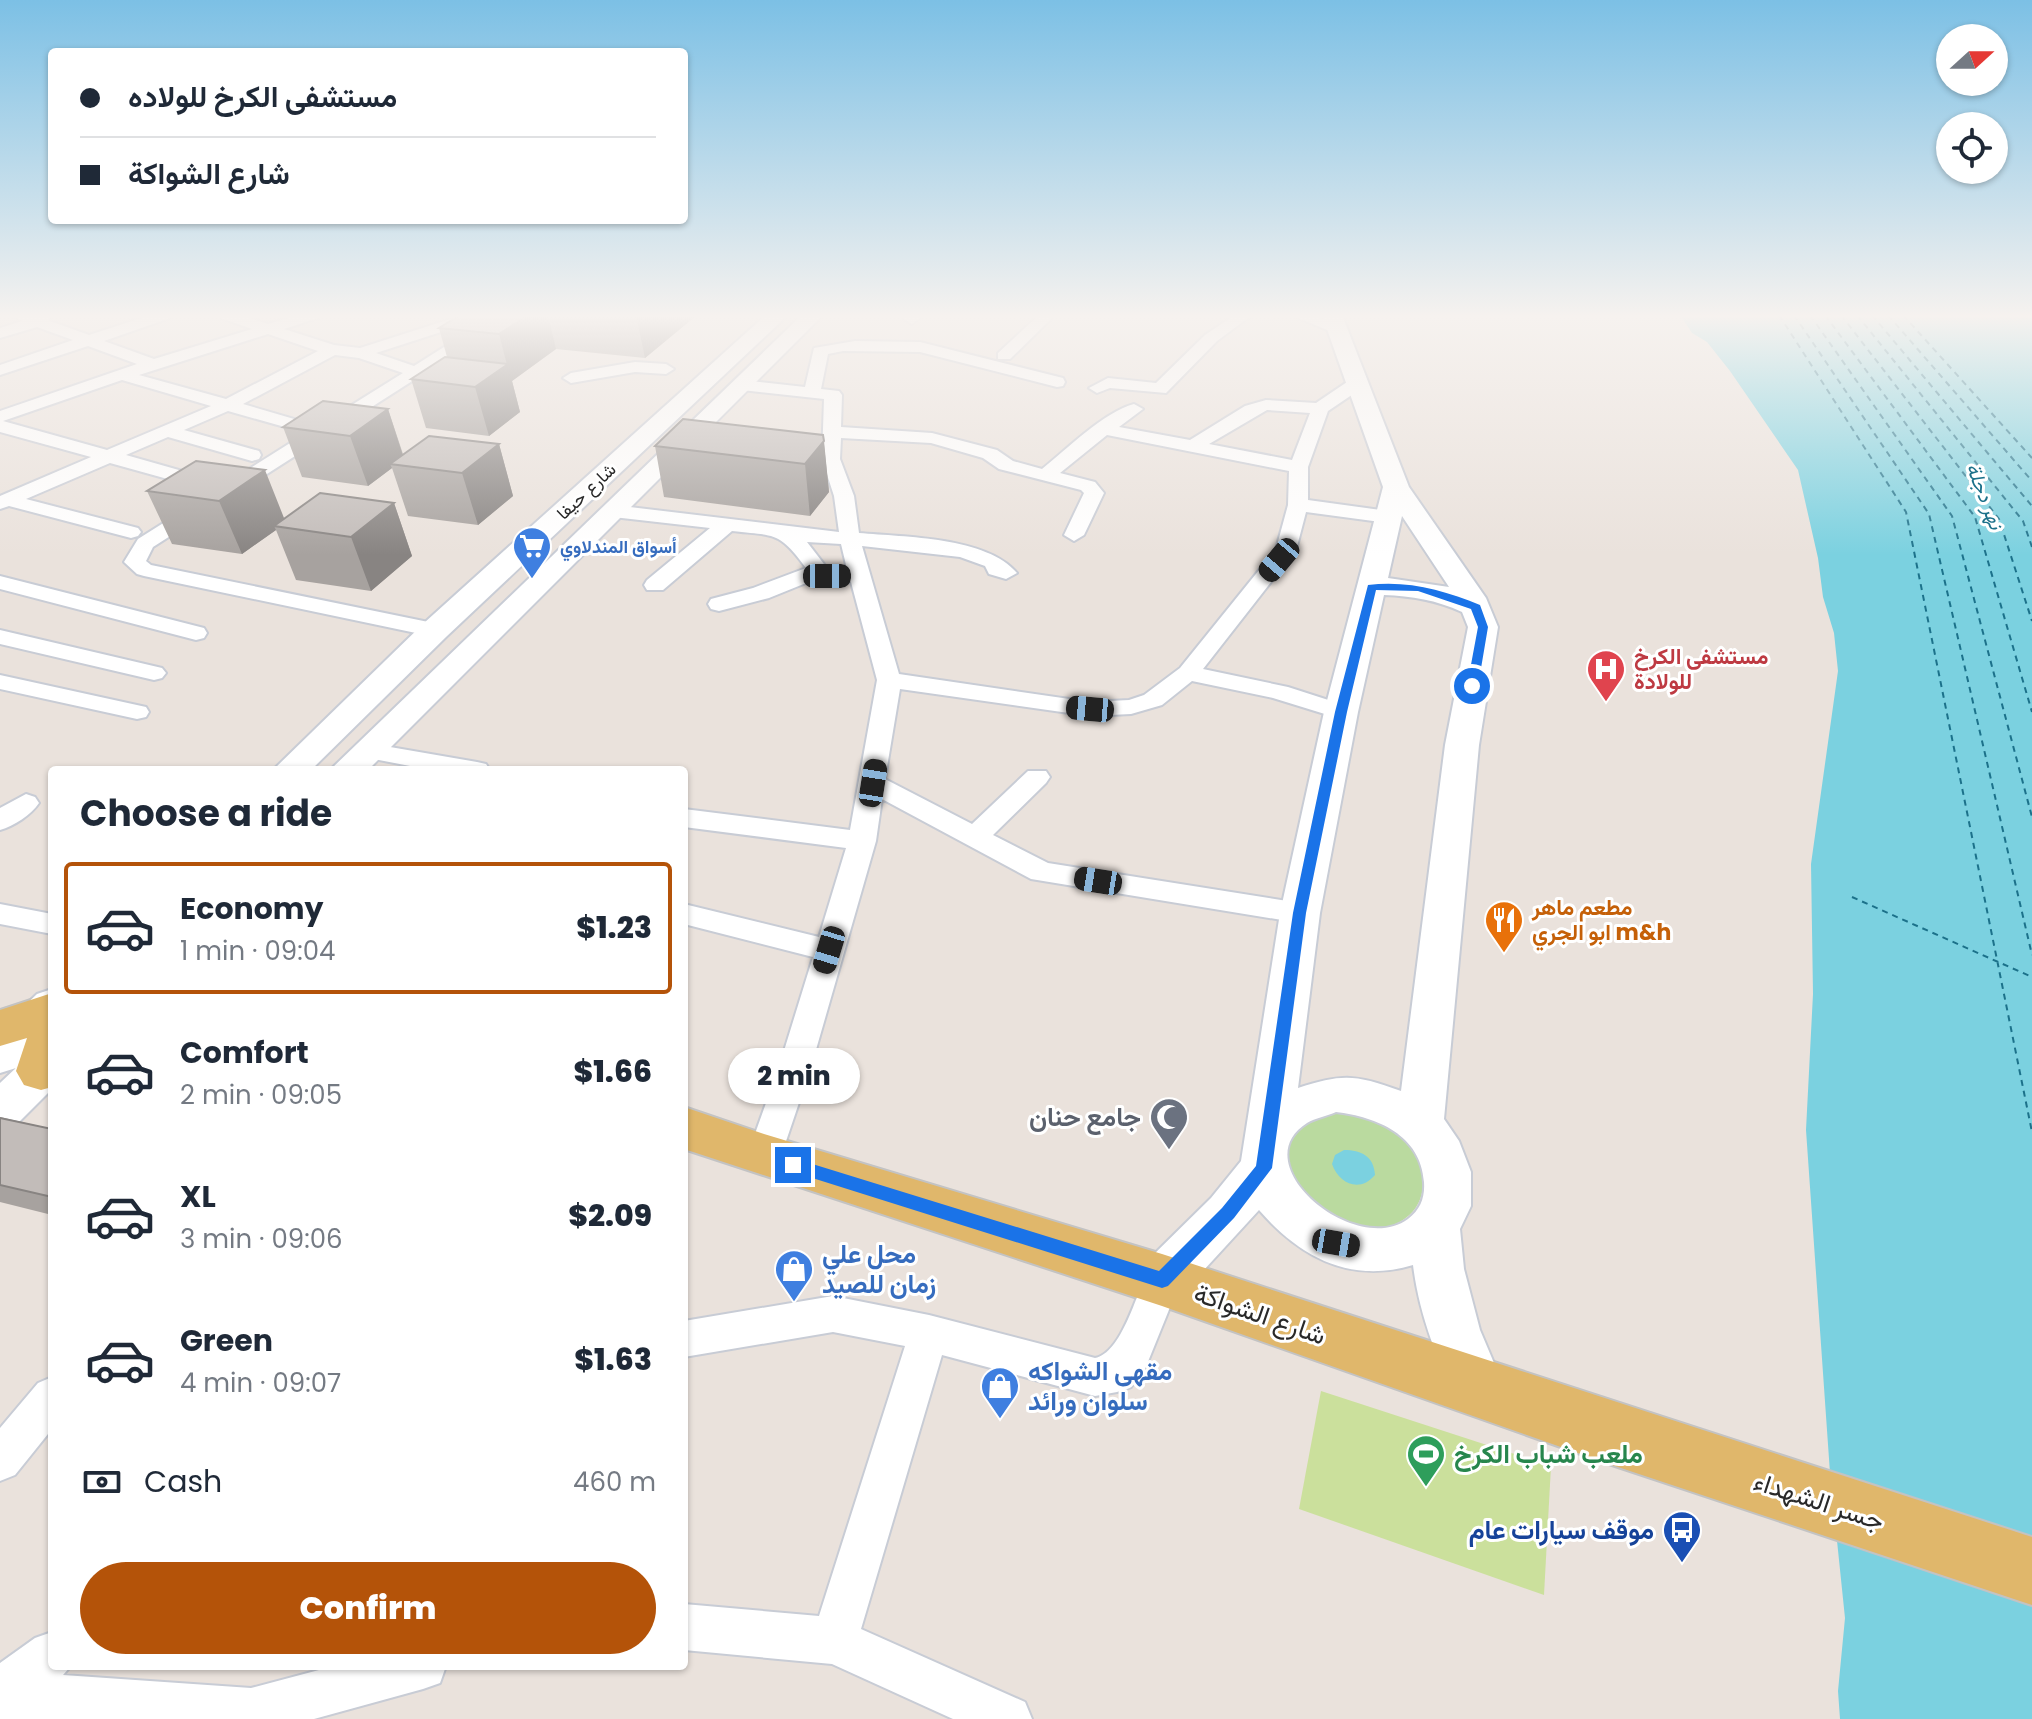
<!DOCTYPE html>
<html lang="en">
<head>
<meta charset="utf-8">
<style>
	body { margin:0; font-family:Poppins,Vazirmatn,sans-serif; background:#f2f2f3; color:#1f2937; height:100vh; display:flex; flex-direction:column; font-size:30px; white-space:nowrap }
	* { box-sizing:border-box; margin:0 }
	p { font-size:26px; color:#747a83 }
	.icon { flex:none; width:44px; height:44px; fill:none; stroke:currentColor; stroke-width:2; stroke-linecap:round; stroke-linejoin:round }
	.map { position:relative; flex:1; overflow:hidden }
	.drawer { position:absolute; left:48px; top:766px; width:640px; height:904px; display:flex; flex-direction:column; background:#fff; border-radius:8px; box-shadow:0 2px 6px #0004 }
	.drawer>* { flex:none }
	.top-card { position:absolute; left:48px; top:48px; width:640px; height:176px; border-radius:8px; box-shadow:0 2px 6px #0004; display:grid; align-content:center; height:176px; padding:0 32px; background:#fff }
	.needle { width:52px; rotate:69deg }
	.controls { position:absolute; left:1936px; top:24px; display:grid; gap:16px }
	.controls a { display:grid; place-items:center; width:72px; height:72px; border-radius:50%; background:#fff; box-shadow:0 2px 6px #0004; font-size:40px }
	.end { position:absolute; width:36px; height:36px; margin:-18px; border:10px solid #1a73e8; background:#fff; box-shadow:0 0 0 4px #fff }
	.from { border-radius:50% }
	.bubble { position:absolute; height:56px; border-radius:28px; background:#fff; box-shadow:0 2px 6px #0004; font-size:26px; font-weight:800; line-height:56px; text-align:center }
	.car { position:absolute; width:24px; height:48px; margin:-24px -12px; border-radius:10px; box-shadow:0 0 6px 2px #0007; background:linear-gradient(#222 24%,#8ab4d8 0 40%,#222 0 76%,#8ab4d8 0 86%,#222 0) }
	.top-card b { display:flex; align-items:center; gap:28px; height:76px; font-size:30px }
	.top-card b+b { border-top:2px solid #e0e1e3 }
	.top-card i { width:20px; height:20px; background:#1f2937 }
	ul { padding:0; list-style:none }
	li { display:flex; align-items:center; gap:24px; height:132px; margin:0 16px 12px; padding:0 16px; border:4px solid transparent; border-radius:8px }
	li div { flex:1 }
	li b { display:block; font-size:30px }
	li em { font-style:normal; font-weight:800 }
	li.current { border-color:#b45309 }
	li>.icon { width:72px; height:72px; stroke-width:1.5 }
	h2 { padding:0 32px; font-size:36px; line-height:96px }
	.pay { display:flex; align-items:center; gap:20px; height:88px; padding:0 32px; font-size:30px }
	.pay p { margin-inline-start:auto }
	.button { display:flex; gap:16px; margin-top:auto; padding:16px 32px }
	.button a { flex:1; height:92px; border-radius:48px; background:#b45309; color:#fff; font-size:32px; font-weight:800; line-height:92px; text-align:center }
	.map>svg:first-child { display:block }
	.green { fill:#bada9f }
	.pitch { fill:#cbe09c }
	.water { fill:#7bd1e0 }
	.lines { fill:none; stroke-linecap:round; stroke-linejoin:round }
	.ferry { stroke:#1c718a; stroke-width:2; stroke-dasharray:6 5; stroke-linecap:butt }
	.street-casing { stroke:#c8ccd5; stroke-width:4 }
	.secondary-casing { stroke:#c8ccd5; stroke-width:4 }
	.primary-casing { stroke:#c3c3c3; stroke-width:4 }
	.street { fill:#fff; fill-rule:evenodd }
	.secondary { fill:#fff; fill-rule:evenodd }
	.primary { fill:#e0b76b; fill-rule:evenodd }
	.wall { fill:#a7a29f }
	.shaded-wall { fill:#888482 }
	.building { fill:#c2bcb9; stroke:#888482; stroke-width:2 }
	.route { fill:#1a73e8 }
	.labels { text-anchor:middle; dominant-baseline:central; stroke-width:6; stroke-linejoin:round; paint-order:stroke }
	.far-street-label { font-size:18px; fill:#292929; stroke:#fff }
	.far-shop-label { font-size:18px; font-weight:bold; fill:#366cbe; stroke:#fff; text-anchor:start }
	.far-water-label { font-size:20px; font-style:italic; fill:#1c718a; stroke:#fff }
	.health-label { font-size:22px; font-weight:bold; fill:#be3a42; stroke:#fff; text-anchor:start }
	.food-label { font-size:22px; font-weight:bold; fill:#c56008; stroke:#fff; text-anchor:start }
	.near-worship-label { font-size:26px; font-weight:bold; fill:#5b616d; stroke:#fff; text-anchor:end }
	.near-shop-label { font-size:26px; font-weight:bold; fill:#366cbe; stroke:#fff; text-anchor:start }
	.near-street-label { font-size:26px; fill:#292929; stroke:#fff }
	.near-leisure-label { font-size:26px; font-weight:bold; fill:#27864d; stroke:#fff; text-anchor:start }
	.near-transit-label { font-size:26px; font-weight:bold; fill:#164399; stroke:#fff; text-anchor:end }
</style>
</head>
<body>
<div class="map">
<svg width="2032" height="1719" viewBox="0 0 2032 1719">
	<rect width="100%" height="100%" fill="#eae2dc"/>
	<path class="green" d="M 1341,1111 C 1359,1115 1378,1118 1393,1129 C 1436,1161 1435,1221 1377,1229 C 1364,1231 1346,1231 1334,1225 C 1318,1217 1303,1201 1290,1190 L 1283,1145 L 1315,1115 Z"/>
	<path class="pitch" d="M 1321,1391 L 1551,1466 L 1544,1595 L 1299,1509 Z"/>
	<path class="water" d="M 1680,315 L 2032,315 L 2032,1719 L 1840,1719 L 1838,1691 L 1845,1618 L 1830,1473 L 1806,1130 L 1813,994 L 1811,864 L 1838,671 L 1834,633 L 1823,597 L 1818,558 L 1798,470 L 1730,371 L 1707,342 L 1692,333 Z
		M 1344,1150 C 1361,1150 1374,1156 1375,1175 C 1360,1193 1339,1184 1332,1164 L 1335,1155 Z"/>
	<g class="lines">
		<path class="ferry" d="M 1779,315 L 1906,512 L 2032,1132
			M 1794,315 L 1929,514 L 2032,955
			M 1810,315 L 1952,516 L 2032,817
			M 1825,315 L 1975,517 L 2032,712
			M 1841,315 L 1999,519 L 2032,621
			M 1857,315 L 2023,521 L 2032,547
			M 1872,315 L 2032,506
			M 1888,315 L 2032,481
			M 1903,315 L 2032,458
			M 1852,897 L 2032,977"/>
		<g class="street-casing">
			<path id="street" d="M 12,315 L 48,317 L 50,321 L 89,335 L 151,315 L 172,315 L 170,318 L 104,341 L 154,359 L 252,329 L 221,318 L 219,315 L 240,315 L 268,324 L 298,315 L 320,315 L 318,318 L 284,329 L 334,345 L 360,348 L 463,315 L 505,315 L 456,353 L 153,547 L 146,561 L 151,565 L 443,625 L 446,630 L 443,635 L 435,637 L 144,576 L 137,574 L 124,562 L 138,539 L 306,433 L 228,411 L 184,430 L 259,451 L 261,455 L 259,459 L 252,461 L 168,437 L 126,455 L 207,478 L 210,482 L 207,486 L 200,488 L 110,463 L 26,499 L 138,528 L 141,532 L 138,536 L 131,538 L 9,506 L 0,509 L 0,496 L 91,457 L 0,432 L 0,411 L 137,364 L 88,346 L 0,375 L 0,365 L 73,340 L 37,327 L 0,338 L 0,328 L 22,321 ZM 475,321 L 444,347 L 414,366 L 376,353 ZM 268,334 L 318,351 L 226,399 L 139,375 ZM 335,355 L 359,358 L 403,373 L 318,426 L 243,404 ZM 122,380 L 211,406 L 107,450 L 3,421 Z
				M 908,315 L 924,315 L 912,324 L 904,319 Z
				M 1039,315 L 1055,315 L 1010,359 L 998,359 L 998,353 Z
				M 1235,315 L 1252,315 L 1217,341 L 1166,393 L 1110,388 L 1097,393 L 1089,388 L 1108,378 L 1156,383 L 1205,335 Z
				M 1291,315 L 1312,315 L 1345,329 L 1342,332 L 1332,332 Z
				M 855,341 L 920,342 L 1063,378 L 1065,382 L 1063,386 L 1057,387 L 920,352 L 843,351 L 828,354 L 821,389 L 839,391 L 842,395 L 841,427 L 932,433 L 997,450 L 1013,461 L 1042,469 C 1067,449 1104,412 1134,404 L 1143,409 L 1119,427 L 1190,440 L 1245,406 L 1266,400 L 1316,403 L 1353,378 L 1365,378 L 1367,382 L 1365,386 L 1328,411 L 1308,467 L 1308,500 L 1388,511 L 1398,517 L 1388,523 L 1306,512 L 1296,550 L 1203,669 L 1288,687 L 1350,707 L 1353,712 L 1350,717 L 1341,719 L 1273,698 L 1192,681 L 1162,705 L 1131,714 L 1090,716 L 900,689 L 885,779 L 972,824 L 1028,771 L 1046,771 L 1050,777 L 1046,783 L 993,835 L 1048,863 L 1300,903 L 1310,906 L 1315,913 L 1310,920 L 1300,923 L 1031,879 L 882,799 L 876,841 L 811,1067 L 781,1156 L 776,1166 L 764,1171 L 752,1166 L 747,1156 L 779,1067 L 813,957 L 684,924 L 684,904 L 819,937 L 846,848 L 684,827 L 684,809 L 850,830 L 877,680 L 851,582 L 816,579 L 769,598 L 719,611 L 711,609 L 708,604 L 711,599 L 753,588 L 806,568 C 779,531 775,536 732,531 L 663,590 L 647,590 L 644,585 L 647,580 L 710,528 L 613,517 L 603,511 L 613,505 L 839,532 L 834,496 L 822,459 L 824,399 L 742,390 L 734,385 L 742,380 L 805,387 L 814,348 ZM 1267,410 L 1310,413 L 1292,460 L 1209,444 ZM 1107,435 L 1289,471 L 1288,505 L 1276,549 L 1180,668 L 1144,695 L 1129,700 L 1090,702 L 899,674 L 862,546 L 960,557 L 985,566 L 989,574 L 1006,579 L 1017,573 C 987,537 905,537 859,533 L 854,496 L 840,459 L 841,438 L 931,443 L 983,458 L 999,469 L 1081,490 L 1084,493 L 1064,535 L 1074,541 L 1084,535 L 1104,493 L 1095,482 L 1060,473 ZM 807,542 L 841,544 L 847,569 L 827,568 Z
				M 635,362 L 666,364 L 674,369 L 666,374 L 635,372 L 571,383 L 563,378 L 571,373 Z
				M 0,576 L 204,628 L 207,633 L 204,638 L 196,640 L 0,589 Z
				M 0,630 L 162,668 L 166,673 L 162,678 L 154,680 L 0,644 Z
				M 0,675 L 146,707 L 149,712 L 146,717 L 137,719 L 0,689 Z
				M 367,743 L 477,762 L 486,764 L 490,770 L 431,770 L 358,756 L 354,751 L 358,746 Z
				M 26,794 L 35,797 L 39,803 C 31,815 14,826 0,830 L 0,808 Z
				M 0,904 L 52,914 L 52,934 L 0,924 Z
				M 1162,1263 L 1175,1268 L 1181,1280 L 1145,1369 L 1131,1387 L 1117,1392 L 1095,1396 L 942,1355 L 861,1629 L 1025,1702 L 1032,1719 L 953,1719 L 832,1664 L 684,1650 L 684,1604 L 819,1616 L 905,1346 L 833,1332 L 684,1357 L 684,1321 L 833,1296 L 929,1315 L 1095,1358 C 1122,1353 1137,1292 1149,1268 Z
				M 52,1377 L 52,1429 L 15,1475 L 0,1481 L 0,1428 L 38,1383 Z
				M 52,1632 L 52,1666 L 71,1666 L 63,1675 L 251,1688 L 334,1666 L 446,1666 L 440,1683 L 423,1689 L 314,1719 L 0,1719 L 0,1663 L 35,1638 Z"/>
		</g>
		<g class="secondary-casing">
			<path id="secondary" d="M 766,315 L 788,315 L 446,637 L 311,770 L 273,770 L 424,623 Z
				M 802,315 L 823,315 L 368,770 L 330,770 Z
				M 1322,315 L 1342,315 L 1409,487 L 1486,598 L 1498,627 L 1479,745 L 1444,1119 L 1459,1141 L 1471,1172 L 1471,1206 L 1460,1229 L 1464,1269 L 1480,1330 L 1505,1389 L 1497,1408 L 1478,1416 L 1459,1408 C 1438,1361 1419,1315 1413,1265 C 1350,1284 1300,1257 1259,1210 L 1180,1296 L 1162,1303 L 1144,1296 L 1136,1280 L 1144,1264 L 1211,1198 L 1241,1161 L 1280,913 L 1324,712 L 1383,487 ZM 1402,516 L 1449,587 L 1388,578 ZM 1384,595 C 1412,596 1436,600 1462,612 L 1468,627 L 1445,745 L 1401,1091 C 1356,1075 1344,1073 1298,1088 L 1320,913 L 1358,712 ZM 1336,1112 C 1377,1117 1421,1135 1424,1182 C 1425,1197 1421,1209 1408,1219 C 1355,1258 1242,1164 1307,1123 C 1315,1118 1327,1116 1336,1112 Z
				M 52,989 L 52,1032 L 16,1068 L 0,1073 L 0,1029 L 37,994 Z
				M 52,1044 L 52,1089 L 16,1125 L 0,1131 L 0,1083 L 36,1049 Z"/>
		</g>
		<g class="primary-casing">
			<path id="primary" d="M 52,993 L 52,1087 L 41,1090 L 24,1085 L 16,1071 L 27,1038 L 0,1046 L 0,1010 Z
				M 684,1107 L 764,1134 L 1162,1254 L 2032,1537 L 2032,1605 L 1606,1463 L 1162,1306 L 684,1149 Z"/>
		</g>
		<use href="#street" class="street"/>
		<use href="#secondary" class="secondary"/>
		<use href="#primary" class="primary"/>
	</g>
	<path class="wall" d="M 460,315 L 697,315 L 645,358 L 556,349 L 512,381 L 520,412 L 489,436 L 426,428 L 411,379 L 447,357 L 439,328 Z
		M 388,409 L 403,454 L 499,444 L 513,496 L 478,525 L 408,516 L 392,468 L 368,486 L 302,477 L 283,427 Z
		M 823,435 L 829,492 L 810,516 L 664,497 L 655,446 Z
		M 196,461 L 284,519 L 394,503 L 412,556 L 371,591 L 296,580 L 276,530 L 242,554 L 172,544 L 147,491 Z
		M 0,1117 L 52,1129 L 52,1215 L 0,1202 Z"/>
	<path class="shaded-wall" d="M 529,315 L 548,315 L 556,349 L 512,381 L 520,412 L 489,436 L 475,387 L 507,365 L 499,334 Z
		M 636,315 L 697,315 L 645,358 Z
		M 388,409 L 404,459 L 390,464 L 392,468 L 368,486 L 350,436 Z
		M 824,441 L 829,492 L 810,516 L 805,464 Z
		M 499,444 L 513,496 L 478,525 L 462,473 Z
		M 265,470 L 286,523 L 274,526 L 276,530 L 242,554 L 219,501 Z
		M 394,503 L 412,556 L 371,591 L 351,537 Z"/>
	<path class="building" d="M 460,315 L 529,315 L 499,334 L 439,328 Z
		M 445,357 L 508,364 L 475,387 L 411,379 Z
		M 323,401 L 388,409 L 350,436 L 283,427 Z
		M 683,419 L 823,435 L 824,441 L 805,464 L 655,446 Z
		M 429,436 L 499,444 L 462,473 L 390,464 Z
		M 196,461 L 265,470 L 219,501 L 147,491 Z
		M 320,493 L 394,503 L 351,537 L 274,526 Z
		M 0,1118 L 52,1129 L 52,1197 L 0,1185 Z"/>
	<linearGradient id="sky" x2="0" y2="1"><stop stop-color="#7cc0e5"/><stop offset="0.57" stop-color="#f6f2ef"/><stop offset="1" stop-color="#f6f2ef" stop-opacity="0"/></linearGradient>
	<rect width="2032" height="555" fill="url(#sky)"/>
	<path class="route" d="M 1368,585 C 1407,580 1444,590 1480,605 L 1488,627 L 1478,686 L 1472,689 L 1467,686 L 1478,627 L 1471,609 L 1418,591 L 1376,590 L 1347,712 L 1306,913 L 1272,1168 L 1234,1218 L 1168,1286 L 1162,1288 L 787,1170 L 787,1160 L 793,1158 L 1159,1271 L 1222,1208 L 1256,1166 L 1293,913 L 1335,712 Z"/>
	<defs>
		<g id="supermarket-pin" transform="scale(2)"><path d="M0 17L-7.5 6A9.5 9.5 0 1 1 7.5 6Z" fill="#3f7fe0" stroke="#fff"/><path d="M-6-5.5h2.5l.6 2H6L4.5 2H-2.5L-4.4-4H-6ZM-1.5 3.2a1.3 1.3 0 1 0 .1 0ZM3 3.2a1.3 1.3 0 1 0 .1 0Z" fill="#fff"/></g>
		<g id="hospital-pin" transform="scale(2)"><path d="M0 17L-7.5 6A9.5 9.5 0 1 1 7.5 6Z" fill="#e0444e" stroke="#fff"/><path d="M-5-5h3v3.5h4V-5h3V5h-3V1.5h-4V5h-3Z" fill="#fff"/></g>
		<g id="restaurant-pin" transform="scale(2)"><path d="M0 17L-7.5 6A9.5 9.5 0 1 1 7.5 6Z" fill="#e8710a" stroke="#fff"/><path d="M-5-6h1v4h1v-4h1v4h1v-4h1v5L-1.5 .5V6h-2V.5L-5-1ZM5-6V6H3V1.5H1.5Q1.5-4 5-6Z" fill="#fff"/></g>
		<g id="mosque-pin" transform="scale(2)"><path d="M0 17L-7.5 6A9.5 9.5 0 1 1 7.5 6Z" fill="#6b7280" stroke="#fff"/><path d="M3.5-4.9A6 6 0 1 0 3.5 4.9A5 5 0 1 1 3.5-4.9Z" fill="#fff"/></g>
		<g id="shop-pin" transform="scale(2)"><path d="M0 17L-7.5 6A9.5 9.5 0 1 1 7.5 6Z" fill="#3f7fe0" stroke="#fff"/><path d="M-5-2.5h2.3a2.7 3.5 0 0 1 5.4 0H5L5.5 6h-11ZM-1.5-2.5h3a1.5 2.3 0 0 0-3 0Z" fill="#fff"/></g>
		<g id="stadium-pin" transform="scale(2)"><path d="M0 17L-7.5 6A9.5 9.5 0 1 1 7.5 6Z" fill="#2e9e5b" stroke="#fff"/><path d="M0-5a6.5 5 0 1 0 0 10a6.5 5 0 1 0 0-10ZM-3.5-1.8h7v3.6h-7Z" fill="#fff"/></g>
		<g id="bus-pin" transform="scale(2)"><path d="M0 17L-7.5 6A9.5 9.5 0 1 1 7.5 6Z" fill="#1a4fb4" stroke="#fff"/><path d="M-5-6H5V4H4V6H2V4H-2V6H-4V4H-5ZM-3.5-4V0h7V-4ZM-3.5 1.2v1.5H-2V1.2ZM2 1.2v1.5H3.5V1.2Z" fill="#fff"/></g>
	</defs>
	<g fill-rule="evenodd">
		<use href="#supermarket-pin" x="532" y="546"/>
		<use href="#hospital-pin" x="1606" y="669"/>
		<use href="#restaurant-pin" x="1504" y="920"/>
		<use href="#mosque-pin" x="1169" y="1117"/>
		<use href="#shop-pin" x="794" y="1269"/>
		<use href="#shop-pin" x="1000" y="1386"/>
		<use href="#stadium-pin" x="1426" y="1454"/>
		<use href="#bus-pin" x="1682" y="1530"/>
	</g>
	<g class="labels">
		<g class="far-street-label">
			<text transform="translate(586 491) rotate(-43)">شارع حيفا</text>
		</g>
		<g class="far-shop-label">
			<text x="560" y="546">أسواق المندلاوي</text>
		</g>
		<g class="far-water-label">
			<text transform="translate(1985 496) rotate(69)">نهر دجلة</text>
		</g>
		<g class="health-label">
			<text x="1634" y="656">مستشفى الكرخ<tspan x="1634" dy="25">للولادة</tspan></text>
		</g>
		<g class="food-label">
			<text x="1532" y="907">مطعم ماهر<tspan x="1532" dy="25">ابو الجري m&amp;h</tspan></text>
		</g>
		<g class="near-worship-label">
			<text x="1141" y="1117">جامع حنان</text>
		</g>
		<g class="near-shop-label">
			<text x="822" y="1254">محل علي<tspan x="822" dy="30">زمان للصيد</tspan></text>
			<text x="1028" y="1371">مقهى الشواكه<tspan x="1028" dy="30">سلوان ورائد</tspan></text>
		</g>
		<g class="near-street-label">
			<text transform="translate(1260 1314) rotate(19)">شارع الشواكة</text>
			<text transform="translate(1819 1501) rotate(18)">جسر الشهداء</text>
		</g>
		<g class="near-leisure-label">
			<text x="1454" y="1454">ملعب شباب الكرخ</text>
		</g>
		<g class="near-transit-label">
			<text x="1654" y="1530">موقف سيارات عام</text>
		</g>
	</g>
</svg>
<div class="controls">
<a><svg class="needle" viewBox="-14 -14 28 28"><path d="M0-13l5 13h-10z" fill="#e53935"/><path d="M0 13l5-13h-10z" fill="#747a83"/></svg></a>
<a><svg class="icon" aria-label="locate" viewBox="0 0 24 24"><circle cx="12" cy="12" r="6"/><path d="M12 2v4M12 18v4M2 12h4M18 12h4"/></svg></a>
</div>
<i class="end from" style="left:1472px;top:686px"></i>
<i class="end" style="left:793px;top:1165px"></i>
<div class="bubble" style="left:728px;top:1048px;width:132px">2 min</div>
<i class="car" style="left:1279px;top:560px;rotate:220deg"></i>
<i class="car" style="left:827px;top:576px;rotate:90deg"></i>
<i class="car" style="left:1090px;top:709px;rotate:275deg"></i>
<i class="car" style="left:873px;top:783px;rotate:9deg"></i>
<i class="car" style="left:1098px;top:881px;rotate:279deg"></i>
<i class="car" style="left:829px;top:950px;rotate:197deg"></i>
<i class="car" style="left:1336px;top:1243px;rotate:100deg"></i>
<div class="top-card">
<b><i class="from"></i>مستشفى الكرخ للولاده</b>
<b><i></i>شارع الشواكة</b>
</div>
<section class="drawer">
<h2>Choose a ride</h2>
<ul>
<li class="current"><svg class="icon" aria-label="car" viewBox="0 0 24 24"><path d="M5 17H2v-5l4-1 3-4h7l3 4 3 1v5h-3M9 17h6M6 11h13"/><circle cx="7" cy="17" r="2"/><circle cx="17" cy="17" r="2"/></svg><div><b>Economy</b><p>1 min · 09:04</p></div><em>$1.23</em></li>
<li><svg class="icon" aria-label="car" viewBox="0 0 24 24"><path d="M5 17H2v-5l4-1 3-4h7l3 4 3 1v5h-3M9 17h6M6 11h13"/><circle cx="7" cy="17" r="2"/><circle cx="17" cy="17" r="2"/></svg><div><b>Comfort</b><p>2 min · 09:05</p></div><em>$1.66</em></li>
<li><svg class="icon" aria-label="car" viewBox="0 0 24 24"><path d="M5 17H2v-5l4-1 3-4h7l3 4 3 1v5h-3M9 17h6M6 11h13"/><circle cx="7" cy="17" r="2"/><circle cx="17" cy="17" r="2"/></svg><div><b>XL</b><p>3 min · 09:06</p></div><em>$2.09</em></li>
<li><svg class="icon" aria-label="car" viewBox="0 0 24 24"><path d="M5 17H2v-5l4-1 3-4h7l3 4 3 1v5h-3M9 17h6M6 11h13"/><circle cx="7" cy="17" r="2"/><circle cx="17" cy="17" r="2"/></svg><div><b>Green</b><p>4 min · 09:07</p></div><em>$1.63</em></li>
</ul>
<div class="pay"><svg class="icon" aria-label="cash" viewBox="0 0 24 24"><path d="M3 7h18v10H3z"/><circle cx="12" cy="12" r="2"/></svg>Cash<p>460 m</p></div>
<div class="button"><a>Confirm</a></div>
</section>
</div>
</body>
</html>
